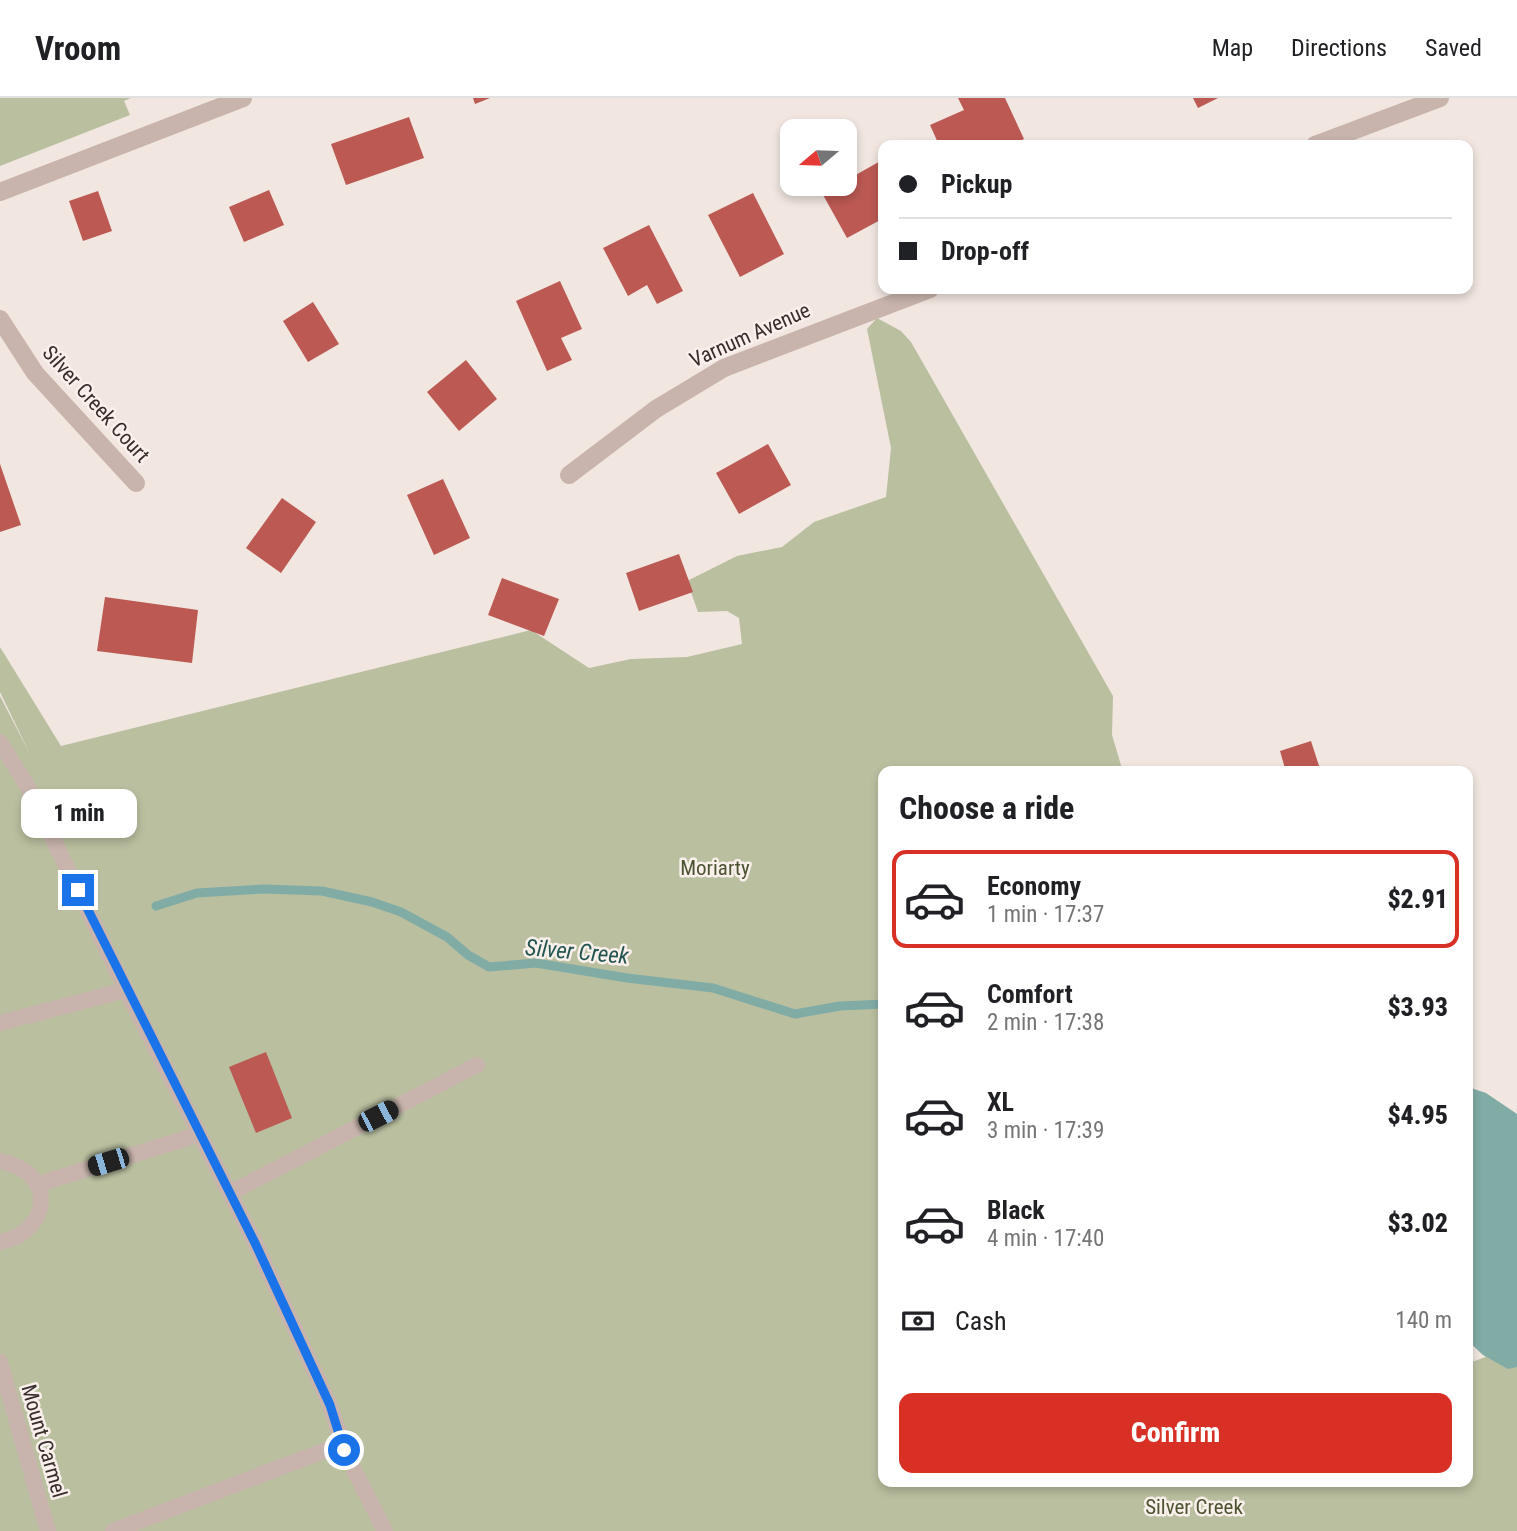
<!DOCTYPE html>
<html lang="en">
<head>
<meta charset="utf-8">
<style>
	body { margin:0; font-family:"Roboto Condensed",sans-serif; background:#f2f2f2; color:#202124; height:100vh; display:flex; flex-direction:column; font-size:26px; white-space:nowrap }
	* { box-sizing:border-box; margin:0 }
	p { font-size:23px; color:#757577 }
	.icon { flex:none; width:38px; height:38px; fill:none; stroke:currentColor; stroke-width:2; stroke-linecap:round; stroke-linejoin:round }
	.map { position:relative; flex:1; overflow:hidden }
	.side { position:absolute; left:878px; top:668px; width:595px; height:721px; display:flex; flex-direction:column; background:#fff; border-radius:14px; box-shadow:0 4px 10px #0003 }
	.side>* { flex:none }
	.banner { position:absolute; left:878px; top:42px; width:595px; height:154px; border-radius:14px; box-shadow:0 4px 10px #0003; display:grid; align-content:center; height:154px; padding:0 21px; background:#fff }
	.needle { width:46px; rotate:251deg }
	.fabs { position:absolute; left:780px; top:21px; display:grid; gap:14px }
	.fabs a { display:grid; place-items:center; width:77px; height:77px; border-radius:14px; background:#fff; box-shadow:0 4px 10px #0003; font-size:35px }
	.end { position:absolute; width:32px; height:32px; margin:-16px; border:9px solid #1a73e8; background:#fff; box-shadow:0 0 0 4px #fff }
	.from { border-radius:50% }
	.bubble { position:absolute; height:49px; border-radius:14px; background:#fff; box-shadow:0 4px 10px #0003; font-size:23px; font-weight:800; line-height:49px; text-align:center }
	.car { position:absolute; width:21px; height:42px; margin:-21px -10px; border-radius:9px; box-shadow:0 0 5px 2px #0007; background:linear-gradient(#222 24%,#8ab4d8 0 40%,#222 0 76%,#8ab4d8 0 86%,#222 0) }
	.banner b { display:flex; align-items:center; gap:24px; height:66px; font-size:26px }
	.banner b+b { border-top:2px solid #e0e0e0 }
	.banner i { width:18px; height:18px; background:#202124 }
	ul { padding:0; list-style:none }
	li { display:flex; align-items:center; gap:21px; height:98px; margin:0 14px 10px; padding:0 7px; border:4px solid transparent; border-radius:14px }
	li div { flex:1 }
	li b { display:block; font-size:26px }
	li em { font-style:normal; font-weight:800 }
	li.selected { border-color:#d93025 }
	li>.icon { width:63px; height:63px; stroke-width:1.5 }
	h2 { padding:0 21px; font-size:32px; line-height:84px }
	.pay { display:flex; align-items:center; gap:18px; height:77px; padding:0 21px; font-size:26px }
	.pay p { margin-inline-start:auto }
	.cta { display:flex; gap:14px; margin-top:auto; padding:14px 21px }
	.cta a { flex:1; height:80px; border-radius:14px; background:#d93025; color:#fff; font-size:28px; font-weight:800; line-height:80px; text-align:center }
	header { display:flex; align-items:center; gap:42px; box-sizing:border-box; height:98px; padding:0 35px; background:#fff; border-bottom:2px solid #e0e0e0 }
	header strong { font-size:33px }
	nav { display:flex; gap:38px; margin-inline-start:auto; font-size:24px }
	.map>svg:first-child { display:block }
	.green { fill:#babfa0 }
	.water { fill:#81aca6 }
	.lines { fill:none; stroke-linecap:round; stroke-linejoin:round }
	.stream { stroke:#81aca6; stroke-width:9 }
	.building { fill:#bc5953 }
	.lane { stroke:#c8b4ac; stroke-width:16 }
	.street { stroke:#c8b4ac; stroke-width:18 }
	.route { stroke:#1a73e8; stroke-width:9 }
	.labels { text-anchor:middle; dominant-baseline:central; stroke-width:5; stroke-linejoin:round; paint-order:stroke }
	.street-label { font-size:21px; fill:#372c2a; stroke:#f9f0ec }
	.park-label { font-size:21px; fill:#4d5330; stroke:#f9f0ec }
	.water-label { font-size:23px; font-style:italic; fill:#235550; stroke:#f9f0ec }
</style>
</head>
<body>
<header>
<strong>Vroom</strong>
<nav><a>Map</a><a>Directions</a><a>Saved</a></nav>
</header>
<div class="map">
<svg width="1517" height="1433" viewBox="0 0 1517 1433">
	<rect width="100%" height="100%" fill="#f1e6e0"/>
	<path class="green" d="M 0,0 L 131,0 L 124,3 L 130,17 L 0,68 Z
		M 877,220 L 901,233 L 911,244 L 1113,598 L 1112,637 L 1123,674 L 884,674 L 884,1384 L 1468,1384 L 1468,1260 L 1472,1264 L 1517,1247 L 1517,1433 L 0,1433 L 0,598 L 30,656 L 0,594 L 0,549 L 61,648 L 531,532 L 589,570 L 631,561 L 687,559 L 742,546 L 739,520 L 727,513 L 698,514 L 687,483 L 737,458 L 782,449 L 814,424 L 886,399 L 891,350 L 867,231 Z"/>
	<path class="water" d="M 1468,989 L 1486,995 L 1517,1016 L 1517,1269 L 1508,1271 L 1483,1257 L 1468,1243 Z"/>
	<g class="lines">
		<path class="stream" d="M 156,808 L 197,795 L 264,791 L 322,793 L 372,804 L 401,814 L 447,839 L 468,857 L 489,869 L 536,865 L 627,880 L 713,890 L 795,916 L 840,908 L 884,906"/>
	</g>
	<path class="building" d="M 473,0 L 490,0 L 475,6 Z
		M 958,0 L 1005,0 L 1024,41 L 1012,47 L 939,47 L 930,27 L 964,12 Z
		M 1193,0 L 1218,0 L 1198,10 Z
		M 409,19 L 424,60 L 346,87 L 331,46 Z
		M 884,61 L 884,120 L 847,140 L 822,95 L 845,86 L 845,83 Z
		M 269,92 L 284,127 L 244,144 L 229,109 Z
		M 98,93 L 112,133 L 83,143 L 69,103 Z
		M 753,95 L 784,156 L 740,179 L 708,117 Z
		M 649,127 L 683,193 L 657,206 L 647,187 L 628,198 L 603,150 Z
		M 560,183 L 582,231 L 561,240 L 572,262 L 547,273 L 516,203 Z
		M 313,204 L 339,246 L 308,264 L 283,223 Z
		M 466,262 L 497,301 L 459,333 L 427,294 Z
		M 768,346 L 791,387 L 739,416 L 716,375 Z
		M 0,366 L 21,427 L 0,434 Z
		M 443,381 L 470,440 L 434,457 L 407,397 Z
		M 282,400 L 316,424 L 281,475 L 246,450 Z
		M 679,456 L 693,494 L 639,513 L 626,475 Z
		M 502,480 L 559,501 L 544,538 L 488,517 Z
		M 105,499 L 198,512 L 192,565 L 97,553 Z
		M 1311,643 L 1321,674 L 1286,674 L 1280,653 Z
		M 266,954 L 292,1020 L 256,1035 L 229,969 Z"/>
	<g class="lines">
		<path class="lane" d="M 0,644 L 29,691 L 126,892
			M 0,925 L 126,892 L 255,1145 L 330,1307 L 344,1352 L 385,1433
			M 0,1063 C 58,1074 51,1134 0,1144
			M 39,1086 L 200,1036
			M 230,1095 L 477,967
			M 0,1264 L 48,1433
			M 113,1433 L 342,1346"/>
		<path class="street" d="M 1315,47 L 1440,0
			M 0,94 L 243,0
			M 0,221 L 35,275 L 136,385
			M 569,377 L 656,311 L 724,270 L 930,191"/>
	</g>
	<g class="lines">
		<path class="route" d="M 78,792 L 255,1145 L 330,1307 L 344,1352"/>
	</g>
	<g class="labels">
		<g class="street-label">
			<text transform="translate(750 237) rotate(-24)">Varnum Avenue</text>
			<text transform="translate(96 306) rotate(48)">Silver Creek Court</text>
			<text transform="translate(44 1343) rotate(74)">Mount Carmel</text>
		</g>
		<g class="park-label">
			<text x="715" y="770">Moriarty</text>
			<text x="1194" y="1409">Silver Creek</text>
		</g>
		<g class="water-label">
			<text transform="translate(577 854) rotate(5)">Silver Creek</text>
		</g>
	</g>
</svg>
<div class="fabs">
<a><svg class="needle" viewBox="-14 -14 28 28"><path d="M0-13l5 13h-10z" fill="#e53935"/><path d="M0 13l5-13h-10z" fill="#757577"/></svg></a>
</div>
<i class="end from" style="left:344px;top:1352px"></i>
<i class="end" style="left:78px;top:792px"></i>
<div class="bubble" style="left:21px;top:691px;width:116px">1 min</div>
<i class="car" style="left:378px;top:1018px;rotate:63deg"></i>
<i class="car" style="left:108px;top:1064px;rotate:253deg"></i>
<div class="banner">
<b><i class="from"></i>Pickup</b>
<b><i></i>Drop-off</b>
</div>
<section class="side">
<h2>Choose a ride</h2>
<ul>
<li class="selected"><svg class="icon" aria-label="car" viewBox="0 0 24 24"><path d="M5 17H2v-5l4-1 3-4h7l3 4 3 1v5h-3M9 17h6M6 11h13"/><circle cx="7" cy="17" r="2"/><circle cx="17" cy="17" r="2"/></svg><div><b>Economy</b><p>1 min · 17:37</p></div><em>$2.91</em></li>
<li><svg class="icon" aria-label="car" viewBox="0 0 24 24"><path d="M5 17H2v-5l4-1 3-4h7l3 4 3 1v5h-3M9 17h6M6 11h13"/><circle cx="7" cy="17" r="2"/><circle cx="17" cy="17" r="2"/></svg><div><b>Comfort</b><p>2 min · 17:38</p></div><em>$3.93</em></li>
<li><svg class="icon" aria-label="car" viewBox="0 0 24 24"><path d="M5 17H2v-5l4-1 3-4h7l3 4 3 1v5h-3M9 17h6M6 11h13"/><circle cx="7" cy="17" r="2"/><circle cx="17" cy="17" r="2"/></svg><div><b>XL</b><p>3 min · 17:39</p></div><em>$4.95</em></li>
<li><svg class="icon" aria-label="car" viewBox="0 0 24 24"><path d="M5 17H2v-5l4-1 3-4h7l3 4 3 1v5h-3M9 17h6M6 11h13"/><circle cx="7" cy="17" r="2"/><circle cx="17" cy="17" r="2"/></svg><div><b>Black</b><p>4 min · 17:40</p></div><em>$3.02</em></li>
</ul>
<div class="pay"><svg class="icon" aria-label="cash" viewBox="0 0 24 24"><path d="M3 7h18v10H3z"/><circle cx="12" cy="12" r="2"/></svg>Cash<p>140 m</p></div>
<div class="cta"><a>Confirm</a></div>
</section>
</div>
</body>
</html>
